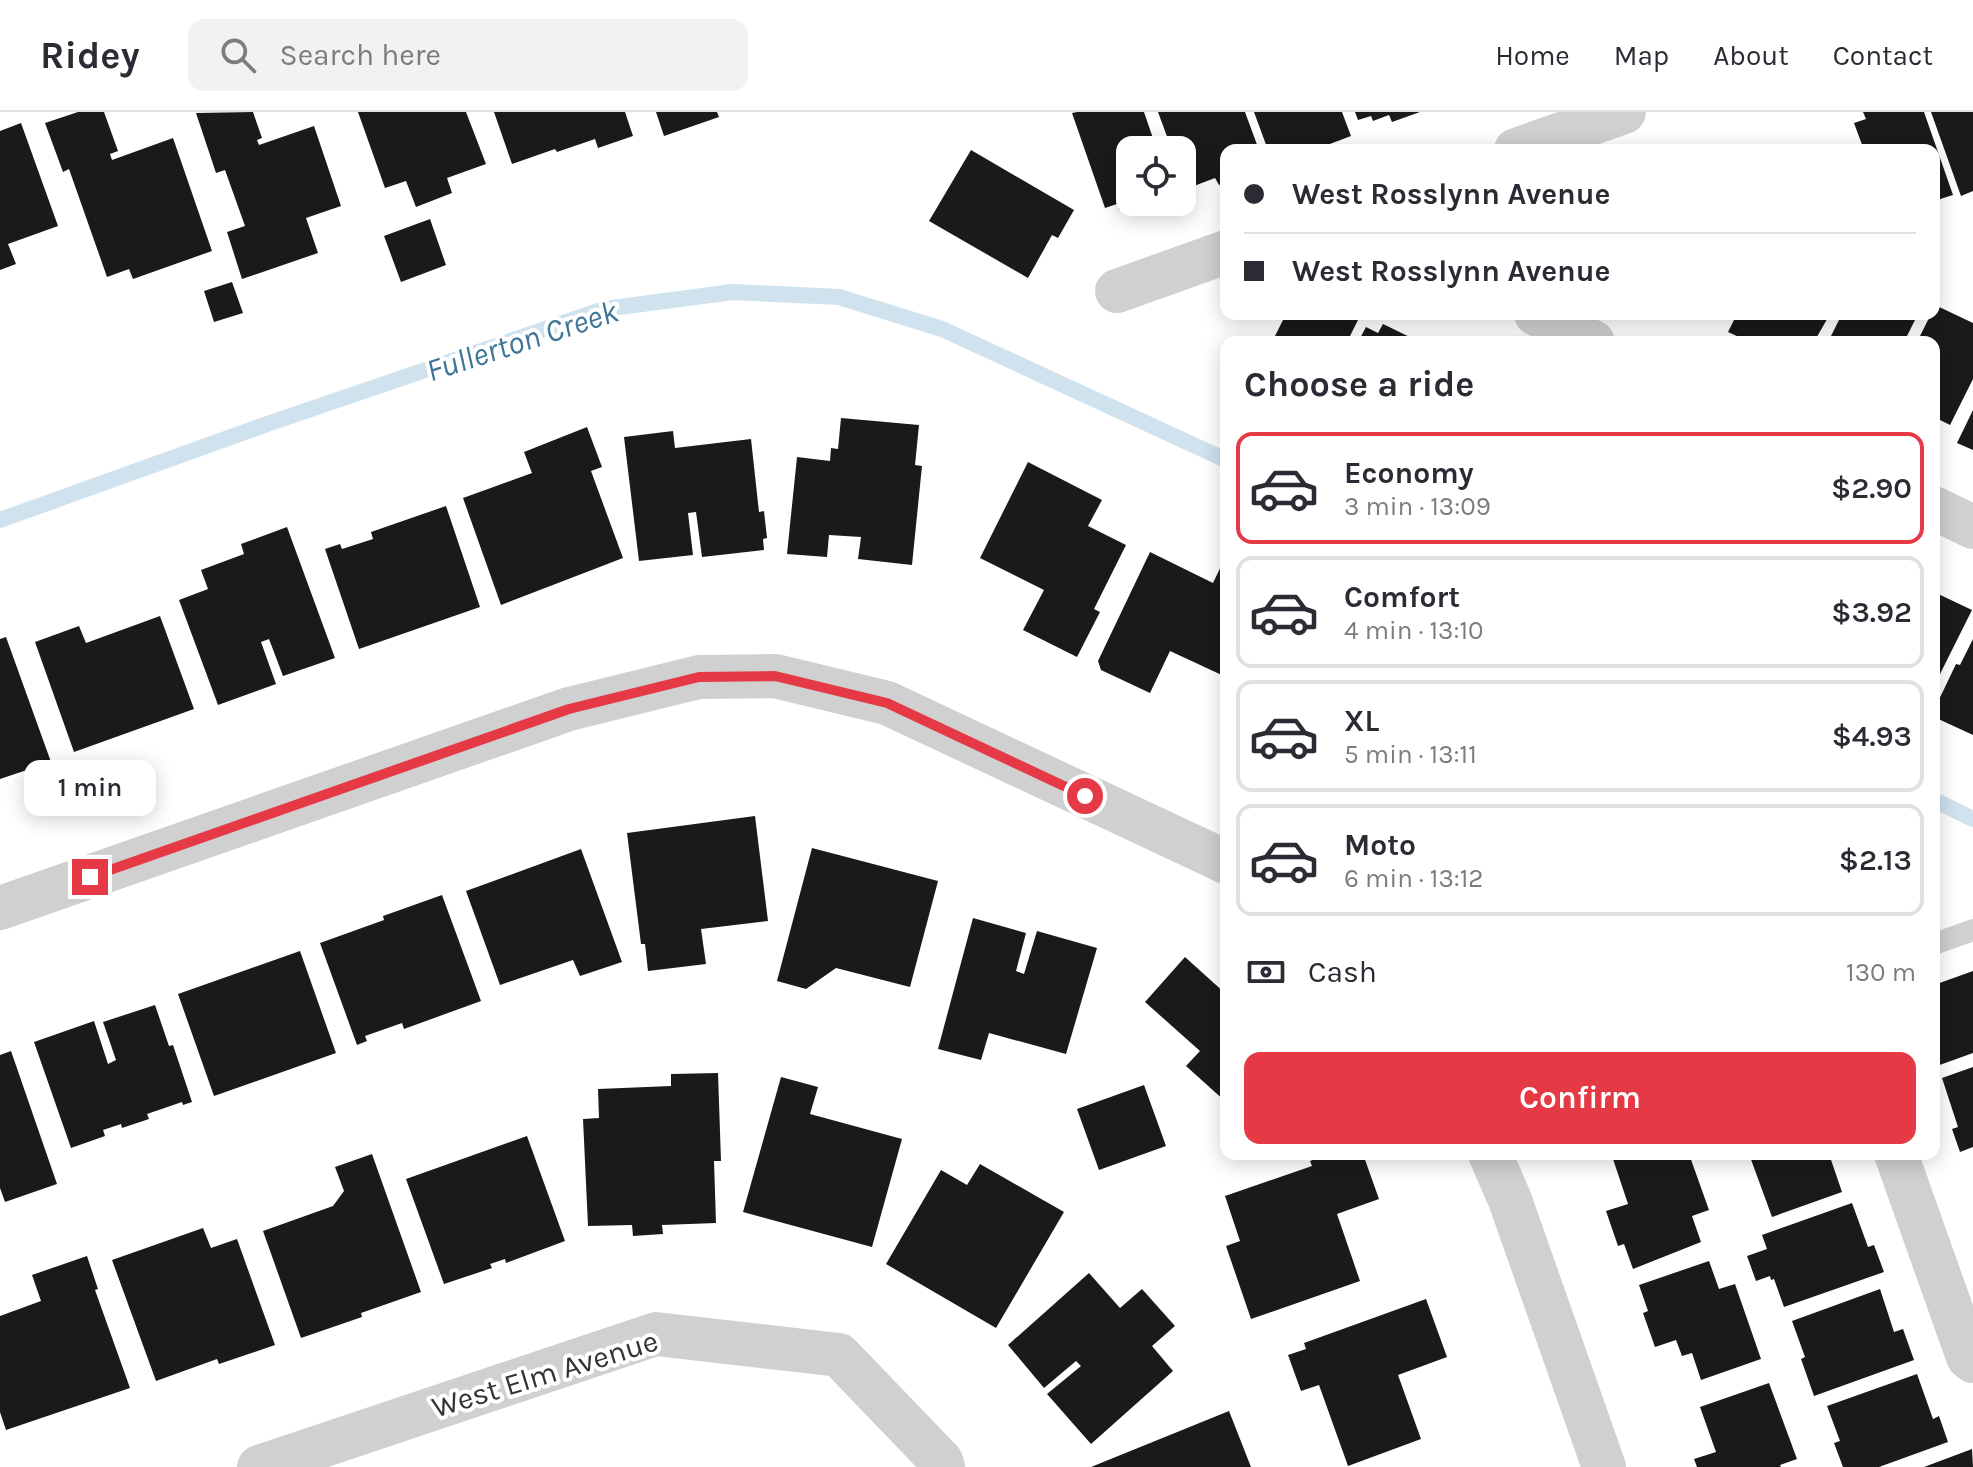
<!DOCTYPE html>
<html lang="en">
<head>
<meta charset="utf-8">
<style>
	body { margin:0; font-family:Karla,sans-serif; background:#f2f2f3; color:#2b2b33; height:100vh; display:flex; flex-direction:column; font-size:30px; white-space:nowrap }
	* { box-sizing:border-box; margin:0 }
	p { font-size:26px; color:#7c7c81 }
	.icon { flex:none; width:44px; height:44px; fill:none; stroke:currentColor; stroke-width:2; stroke-linecap:round; stroke-linejoin:round }
	.map { position:relative; flex:1; overflow:hidden }
	.details { position:absolute; left:1220px; top:224px; width:720px; height:824px; display:flex; flex-direction:column; background:#fff; border-radius:16px; box-shadow:0 4px 20px #0003 }
	.details>* { flex:none }
	.hud { position:absolute; left:1220px; top:32px; width:720px; height:176px; border-radius:16px; box-shadow:0 4px 20px #0003; display:grid; align-content:center; height:176px; padding:0 24px; background:#fff }
	.fabs { position:absolute; left:1116px; top:24px; display:grid; gap:16px }
	.fabs a { display:grid; place-items:center; width:80px; height:80px; border-radius:16px; background:#fff; box-shadow:0 4px 20px #0003; font-size:40px }
	.end { position:absolute; width:36px; height:36px; margin:-18px; border:10px solid #e63946; background:#fff; box-shadow:0 0 0 4px #fff }
	.from { border-radius:50% }
	.bubble { position:absolute; height:56px; border-radius:16px; background:#fff; box-shadow:0 4px 20px #0003; font-size:26px; font-weight:600; line-height:56px; text-align:center }
	.hud b { display:flex; align-items:center; gap:28px; height:76px; font-size:30px }
	.hud b+b { border-top:2px solid #e1e1e2 }
	.hud i { width:20px; height:20px; background:#2b2b33 }
	ul { padding:0; list-style:none }
	li { display:flex; align-items:center; gap:24px; height:112px; margin:0 16px 12px; padding:0 8px; border:4px solid #e1e1e2; border-radius:16px }
	li div { flex:1 }
	li b { display:block; font-size:30px }
	li em { font-style:normal; font-weight:600 }
	li.current { border-color:#e63946 }
	li>.icon { width:72px; height:72px; stroke-width:1.5 }
	h2 { padding:0 24px; font-size:36px; line-height:96px }
	.pay { display:flex; align-items:center; gap:20px; height:88px; padding:0 24px; font-size:30px }
	.pay p { margin-inline-start:auto }
	.cta { display:flex; gap:16px; margin-top:auto; padding:16px 24px }
	.cta a { flex:1; height:92px; border-radius:16px; background:#e63946; color:#fff; font-size:32px; font-weight:600; line-height:92px; text-align:center }
	header { display:flex; align-items:center; gap:48px; box-sizing:border-box; height:112px; padding:0 40px; background:#fff; border-bottom:2px solid #e1e1e2 }
	header strong { font-size:38px }
	nav { display:flex; gap:44px; margin-inline-start:auto; font-size:28px }
	.search { width:560px; height:72px; background:#f2f2f3; display:flex; align-items:center; gap:20px; box-sizing:border-box; padding:0 28px; border-radius:16px; color:#7c7c81; font-size:30px }
	.map>svg:first-child { display:block }
	.lines { fill:none; stroke-linecap:round; stroke-linejoin:round }
	.stream { stroke:#cfe2ee; stroke-width:16 }
	.building { fill:#1a1a1a }
	.service { stroke:#d0d0d0; stroke-width:22 }
	.minor { stroke:#d0d0d0; stroke-width:44 }
	.route { stroke:#e63946; stroke-width:10 }
	.labels { text-anchor:middle; dominant-baseline:central; stroke-width:8; stroke-linejoin:round; paint-order:stroke }
	.street-label { font-size:30px; fill:#333; stroke:#fff }
	.water-label { font-size:32px; font-style:italic; fill:#3f7597; stroke:#fff }
</style>
</head>
<body>
<header>
<strong>Ridey</strong>
<div class="search"><svg class="icon" aria-label="search" viewBox="0 0 24 24"><circle cx="10" cy="10" r="6"/><path d="M15 15l6 6"/></svg>Search here</div>
<nav><a>Home</a><a>Map</a><a>About</a><a>Contact</a></nav>
</header>
<div class="map">
<svg width="1973" height="1355" viewBox="0 0 1973 1355">
	<rect width="100%" height="100%" fill="#fff"/>
	<g class="lines">
		<path class="stream" d="M 0,408 L 273,310 L 604,197 L 733,180 L 839,185 L 942,217 L 1226,348
			M 1934,688 L 1973,707"/>
	</g>
	<path class="building" d="M 78,0 L 104,0 L 118,39 L 110,42 L 112,48 L 173,26 L 212,139 L 133,167 L 129,157 L 107,165 L 69,57 L 63,60 L 45,11 Z
		M 253,0 L 262,26 L 257,28 L 259,33 L 314,14 L 341,94 L 306,106 L 318,141 L 242,167 L 227,120 L 245,114 L 225,58 L 216,61 L 196,1 Z
		M 358,0 L 466,0 L 486,52 L 447,66 L 452,81 L 416,95 L 406,69 L 385,76 Z
		M 494,0 L 625,0 L 633,24 L 598,36 L 595,27 L 557,40 L 555,37 L 512,52 Z
		M 656,0 L 717,0 L 719,5 L 664,24 Z
		M 1077,0 L 1144,0 L 1157,38 L 1130,38 L 1130,90 L 1159,90 L 1139,97 L 1137,92 L 1119,98 L 1117,92 L 1105,96 L 1072,1 Z
		M 1158,0 L 1245,0 L 1259,38 L 1226,38 L 1226,70 L 1219,73 L 1215,66 L 1186,77 L 1182,65 L 1182,38 L 1172,38 Z
		M 1254,0 L 1342,0 L 1351,24 L 1314,38 L 1268,38 Z
		M 1355,0 L 1420,0 L 1392,10 L 1389,3 L 1373,9 L 1371,4 L 1358,8 Z
		M 1863,0 L 1924,0 L 1953,83 L 1934,89 L 1934,38 L 1864,38 L 1854,11 L 1866,7 Z
		M 1931,0 L 1973,0 L 1973,79 L 1961,84 Z
		M 21,11 L 58,114 L 8,132 L 16,152 L 0,158 L 0,19 Z
		M 971,38 L 1074,98 L 1058,126 L 1052,123 L 1028,166 L 929,109 Z
		M 430,107 L 446,153 L 401,170 L 384,124 Z
		M 232,170 L 243,201 L 214,210 L 204,179 Z
		M 1935,193 L 1973,211 L 1973,267 L 1950,313 L 1940,308 L 1938,314 L 1934,312 L 1934,230 L 1917,230 L 1931,202 L 1934,202 Z
		M 1286,202 L 1361,202 L 1347,230 L 1272,230 Z
		M 1737,202 L 1830,202 L 1814,230 L 1750,230 L 1728,220 Z
		M 1842,202 L 1918,202 L 1904,230 L 1828,230 Z
		M 1383,212 L 1420,230 L 1358,230 L 1366,215 L 1378,221 Z
		M 1973,298 L 1973,338 L 1957,331 Z
		M 841,306 L 919,313 L 915,353 L 922,354 L 912,453 L 858,447 L 861,425 L 829,423 L 827,445 L 787,442 L 797,345 L 830,349 L 831,336 L 838,337 Z
		M 587,315 L 602,355 L 591,359 L 623,446 L 501,493 L 463,386 L 532,361 L 524,340 Z
		M 673,319 L 675,336 L 751,327 L 759,400 L 764,399 L 767,426 L 763,427 L 764,438 L 702,445 L 696,400 L 688,401 L 693,443 L 639,449 L 624,325 Z
		M 1028,350 L 1102,388 L 1088,414 L 1126,433 L 1094,497 L 1100,500 L 1077,545 L 1023,518 L 1044,478 L 980,446 Z
		M 446,394 L 480,495 L 359,537 L 325,437 L 340,432 L 342,437 L 373,427 L 371,420 Z
		M 287,415 L 335,546 L 283,564 L 269,527 L 261,530 L 276,572 L 218,593 L 179,488 L 208,477 L 201,458 L 244,442 L 241,432 Z
		M 1150,440 L 1213,471 L 1226,444 L 1226,565 L 1170,539 L 1150,581 L 1101,558 L 1098,549 Z
		M 1934,480 L 1972,498 L 1934,574 Z
		M 160,504 L 194,597 L 74,640 L 35,530 L 79,514 L 86,531 Z
		M 6,525 L 51,650 L 0,667 L 0,527 Z
		M 1973,527 L 1973,623 L 1934,605 L 1934,598 L 1956,552 L 1960,553 Z
		M 755,704 L 768,809 L 701,817 L 706,852 L 648,859 L 645,832 L 641,832 L 627,721 Z
		M 812,736 L 938,769 L 910,875 L 836,856 L 806,877 L 777,869 Z
		M 581,737 L 622,850 L 580,864 L 573,848 L 500,873 L 466,779 Z
		M 442,783 L 481,889 L 404,917 L 402,911 L 365,924 L 367,929 L 357,933 L 320,831 L 384,808 L 383,804 Z
		M 973,806 L 1026,821 L 1016,859 L 1024,862 L 1037,819 L 1097,836 L 1066,942 L 989,921 L 981,948 L 938,937 Z
		M 300,839 L 336,941 L 214,984 L 178,882 Z
		M 1185,845 L 1226,882 L 1226,990 L 1186,954 L 1200,939 L 1145,890 Z
		M 1973,859 L 1973,941 L 1934,955 L 1934,873 Z
		M 155,893 L 169,934 L 173,933 L 192,990 L 183,993 L 182,990 L 147,1002 L 149,1007 L 122,1016 L 121,1012 L 103,1018 L 105,1024 L 71,1036 L 34,930 L 94,909 L 108,952 L 116,948 L 103,910 Z
		M 11,939 L 57,1072 L 5,1090 L 0,1076 L 0,943 Z
		M 1973,955 L 1973,1035 L 1960,1040 L 1952,1017 L 1958,1015 L 1942,966 Z
		M 718,961 L 721,1049 L 714,1049 L 716,1111 L 662,1113 L 663,1122 L 633,1124 L 632,1113 L 588,1114 L 583,1007 L 599,1006 L 598,977 L 671,974 L 671,962 Z
		M 781,965 L 818,975 L 810,1002 L 902,1027 L 872,1135 L 743,1100 Z
		M 1144,973 L 1166,1034 L 1099,1058 L 1077,997 Z
		M 527,1024 L 565,1129 L 506,1151 L 505,1147 L 490,1152 L 492,1156 L 444,1172 L 406,1067 Z
		M 372,1042 L 421,1180 L 361,1201 L 362,1205 L 301,1226 L 263,1119 L 333,1094 L 344,1079 L 335,1055 Z
		M 1330,1042 L 1363,1042 L 1379,1087 L 1337,1102 L 1360,1169 L 1251,1207 L 1226,1134 L 1240,1129 L 1225,1084 L 1312,1054 L 1310,1049 Z
		M 1627,1042 L 1689,1042 L 1709,1098 L 1692,1104 L 1701,1130 L 1633,1157 L 1624,1132 L 1618,1134 L 1606,1099 L 1628,1092 L 1613,1047 Z
		M 1749,1042 L 1829,1042 L 1842,1080 L 1772,1105 Z
		M 980,1052 L 1064,1100 L 996,1216 L 886,1152 L 941,1058 L 967,1073 Z
		M 1852,1091 L 1868,1135 L 1874,1133 L 1884,1160 L 1784,1195 L 1774,1167 L 1771,1168 L 1770,1164 L 1756,1169 L 1747,1144 L 1767,1137 L 1762,1123 Z
		M 203,1116 L 211,1136 L 237,1127 L 275,1233 L 219,1252 L 217,1247 L 156,1269 L 112,1148 Z
		M 87,1144 L 98,1177 L 95,1178 L 130,1276 L 6,1318 L 0,1300 L 0,1204 L 41,1189 L 32,1163 Z
		M 1709,1149 L 1719,1177 L 1735,1172 L 1761,1247 L 1701,1268 L 1692,1241 L 1682,1244 L 1676,1228 L 1655,1235 L 1643,1201 L 1648,1199 L 1639,1173 Z
		M 1089,1161 L 1120,1196 L 1142,1177 L 1175,1214 L 1152,1234 L 1173,1259 L 1091,1332 L 1047,1282 L 1081,1254 L 1076,1249 L 1044,1276 L 1008,1233 Z
		M 1880,1177 L 1894,1220 L 1903,1217 L 1914,1248 L 1814,1284 L 1801,1247 L 1805,1245 L 1792,1209 Z
		M 1426,1187 L 1447,1245 L 1398,1263 L 1421,1327 L 1348,1354 L 1319,1273 L 1301,1279 L 1288,1243 L 1306,1237 L 1304,1231 Z
		M 1917,1262 L 1933,1307 L 1939,1304 L 1948,1330 L 1879,1355 L 1843,1355 L 1834,1331 L 1840,1329 L 1827,1294 Z
		M 1769,1271 L 1797,1347 L 1780,1353 L 1781,1355 L 1697,1355 L 1694,1347 L 1716,1340 L 1700,1295 Z
		M 1229,1299 L 1251,1355 L 1091,1355 Z
		M 1972,1337 L 1973,1355 L 1924,1355 Z"/>
	<g class="lines">
		<path class="service" d="M 1934,832 L 1973,818"/>
		<path class="minor" d="M 1516,38 L 1624,0
			M 1117,179 L 1226,140
			M 1536,202 L 1593,230
			M 1934,396 L 1973,415
			M 0,796 L 569,597 L 699,565 L 775,564 L 887,591 L 1226,750
			M 1490,1042 L 1510,1088 L 1604,1355
			M 1896,1042 L 1968,1245 L 1973,1249
			M 259,1355 L 656,1222 L 839,1243 L 941,1349 L 943,1355"/>
	</g>
	<g class="lines">
		<path class="route" d="M 90,765 L 569,597 L 699,565 L 775,564 L 887,591 L 1085,684"/>
	</g>
	<g class="labels">
		<g class="street-label">
			<text transform="translate(545 1262) rotate(-17)">West Elm Avenue</text>
		</g>
		<g class="water-label">
			<text transform="translate(522 229) rotate(-18)">Fullerton Creek</text>
		</g>
	</g>
</svg>
<div class="fabs">
<a><svg class="icon" aria-label="locate" viewBox="0 0 24 24"><circle cx="12" cy="12" r="6"/><path d="M12 2v4M12 18v4M2 12h4M18 12h4"/></svg></a>
</div>
<i class="end from" style="left:1085px;top:684px"></i>
<i class="end" style="left:90px;top:765px"></i>
<div class="bubble" style="left:24px;top:648px;width:132px">1 min</div>
<div class="hud">
<b><i class="from"></i>West Rosslynn Avenue</b>
<b><i></i>West Rosslynn Avenue</b>
</div>
<section class="details">
<h2>Choose a ride</h2>
<ul>
<li class="current"><svg class="icon" aria-label="car" viewBox="0 0 24 24"><path d="M5 17H2v-5l4-1 3-4h7l3 4 3 1v5h-3M9 17h6M6 11h13"/><circle cx="7" cy="17" r="2"/><circle cx="17" cy="17" r="2"/></svg><div><b>Economy</b><p>3 min · 13:09</p></div><em>$2.90</em></li>
<li><svg class="icon" aria-label="car" viewBox="0 0 24 24"><path d="M5 17H2v-5l4-1 3-4h7l3 4 3 1v5h-3M9 17h6M6 11h13"/><circle cx="7" cy="17" r="2"/><circle cx="17" cy="17" r="2"/></svg><div><b>Comfort</b><p>4 min · 13:10</p></div><em>$3.92</em></li>
<li><svg class="icon" aria-label="car" viewBox="0 0 24 24"><path d="M5 17H2v-5l4-1 3-4h7l3 4 3 1v5h-3M9 17h6M6 11h13"/><circle cx="7" cy="17" r="2"/><circle cx="17" cy="17" r="2"/></svg><div><b>XL</b><p>5 min · 13:11</p></div><em>$4.93</em></li>
<li><svg class="icon" aria-label="car" viewBox="0 0 24 24"><path d="M5 17H2v-5l4-1 3-4h7l3 4 3 1v5h-3M9 17h6M6 11h13"/><circle cx="7" cy="17" r="2"/><circle cx="17" cy="17" r="2"/></svg><div><b>Moto</b><p>6 min · 13:12</p></div><em>$2.13</em></li>
</ul>
<div class="pay"><svg class="icon" aria-label="cash" viewBox="0 0 24 24"><path d="M3 7h18v10H3z"/><circle cx="12" cy="12" r="2"/></svg>Cash<p>130 m</p></div>
<div class="cta"><a>Confirm</a></div>
</section>
</div>
</body>
</html>
